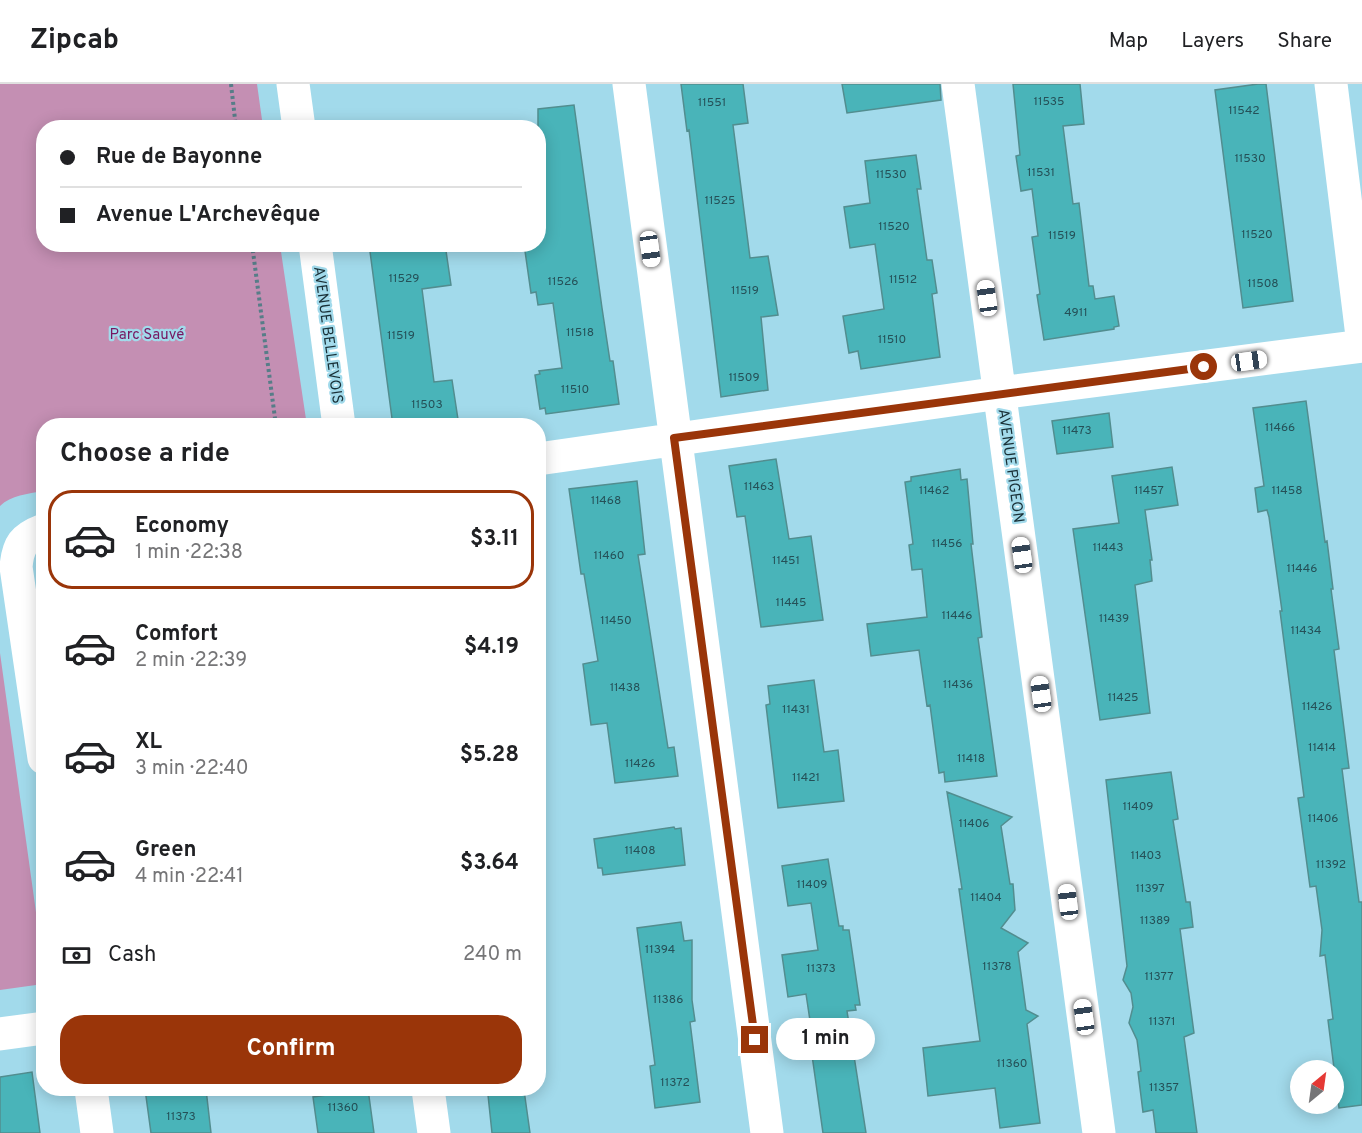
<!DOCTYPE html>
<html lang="en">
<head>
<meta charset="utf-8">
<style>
	body { margin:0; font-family:Overpass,sans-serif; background:#f2f2f2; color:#202124; height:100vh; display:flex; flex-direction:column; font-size:22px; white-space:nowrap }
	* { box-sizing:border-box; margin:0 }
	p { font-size:20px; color:#757577 }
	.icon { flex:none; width:33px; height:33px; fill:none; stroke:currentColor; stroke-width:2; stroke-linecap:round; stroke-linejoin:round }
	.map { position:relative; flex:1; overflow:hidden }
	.sheet { position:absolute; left:36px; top:334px; width:510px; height:678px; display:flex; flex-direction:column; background:#fff; border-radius:24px; box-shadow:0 3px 15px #0003 }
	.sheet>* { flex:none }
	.guide { position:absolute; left:36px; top:36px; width:510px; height:132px; border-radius:24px; box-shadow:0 3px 15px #0003; display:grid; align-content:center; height:132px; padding:0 24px; background:#fff }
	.needle { width:39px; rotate:29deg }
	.controls { position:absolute; left:1290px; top:976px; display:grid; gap:12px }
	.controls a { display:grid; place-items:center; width:54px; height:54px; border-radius:50%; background:#fff; box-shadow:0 3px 15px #0003; font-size:30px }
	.end { position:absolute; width:27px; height:27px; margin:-14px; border:8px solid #9a3509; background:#fff; box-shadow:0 0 0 3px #fff }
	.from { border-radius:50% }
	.bubble { position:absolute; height:42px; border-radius:21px; background:#fff; box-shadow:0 3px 15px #0003; font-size:20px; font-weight:700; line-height:42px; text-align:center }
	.car { position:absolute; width:18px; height:36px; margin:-18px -9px; border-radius:8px; box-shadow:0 0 4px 2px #0007; background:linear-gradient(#fff 24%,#345 0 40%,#fff 0 76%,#345 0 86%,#fff 0) }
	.guide b { display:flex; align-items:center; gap:21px; height:57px; font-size:22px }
	.guide b+b { border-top:2px solid #e0e0e0 }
	.guide i { width:15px; height:15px; background:#202124 }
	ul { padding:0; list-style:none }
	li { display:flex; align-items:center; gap:18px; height:99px; margin:0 12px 9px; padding:0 12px; border:3px solid transparent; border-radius:24px }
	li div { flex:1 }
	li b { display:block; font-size:22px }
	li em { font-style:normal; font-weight:700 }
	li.current { border-color:#9a3509 }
	li>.icon { width:54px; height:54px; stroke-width:1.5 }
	h2 { padding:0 24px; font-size:27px; line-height:72px }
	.pay { display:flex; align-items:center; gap:15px; height:66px; padding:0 24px; font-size:22px }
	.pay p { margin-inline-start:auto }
	.action { display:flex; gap:12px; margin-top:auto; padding:12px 24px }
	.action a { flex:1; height:69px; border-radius:24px; background:#9a3509; color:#fff; font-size:24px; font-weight:700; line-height:69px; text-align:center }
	header { display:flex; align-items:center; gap:36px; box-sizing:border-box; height:84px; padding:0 30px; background:#fff; border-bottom:2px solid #e0e0e0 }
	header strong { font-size:28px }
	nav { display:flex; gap:33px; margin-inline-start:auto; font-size:21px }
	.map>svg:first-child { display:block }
	.green { fill:#c48fb3 }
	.building { fill:#49b4b9; stroke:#528d8f; stroke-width:1.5 }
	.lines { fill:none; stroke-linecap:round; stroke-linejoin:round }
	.path { stroke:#577d88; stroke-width:4; stroke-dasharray:3 3; stroke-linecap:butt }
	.minor { stroke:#fff; stroke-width:33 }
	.route { stroke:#9a3509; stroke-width:8 }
	.labels { text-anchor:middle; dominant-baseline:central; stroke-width:4.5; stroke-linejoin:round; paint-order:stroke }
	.number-label { font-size:12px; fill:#255158 }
	.park-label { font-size:15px; fill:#771861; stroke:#a2daeb }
	.street-label { font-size:15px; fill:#193037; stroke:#a2daeb }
</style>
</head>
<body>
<header>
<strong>Zipcab</strong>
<nav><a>Map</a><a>Layers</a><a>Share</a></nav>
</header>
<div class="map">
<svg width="1362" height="1049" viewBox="0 0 1362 1049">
	<rect width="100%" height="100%" fill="#a2daeb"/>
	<path class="green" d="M 0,0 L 257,0 L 263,43 L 44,44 L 44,160 L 280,161 L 307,342 L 44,342 L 43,407 C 28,410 11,411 0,422 Z
		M 0,569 L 44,886 L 43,900 L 0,906 Z"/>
	<path class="building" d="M 681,0 L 743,0 L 748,39 L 733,41 L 750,174 L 768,172 L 778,231 L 761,233 L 768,306 L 721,313 L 689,46 L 687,47 Z
		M 842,0 L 940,0 L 941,16 L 847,29 Z
		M 1013,0 L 1080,0 L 1084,40 L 1063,42 L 1073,120 L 1079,119 L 1089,202 L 1093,202 L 1095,215 L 1114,212 L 1119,242 L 1114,243 L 1114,245 L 1044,256 L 1037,211 L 1040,210 L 1032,153 L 1038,152 L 1032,105 L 1021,107 L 1016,72 L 1020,71 Z
		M 1258,0 L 1266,0 L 1293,217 L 1243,224 L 1215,6 Z
		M 574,21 L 602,224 L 610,277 L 613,277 L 619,320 L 546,330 L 545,324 L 540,325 L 535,291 L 540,290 L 539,287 L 562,284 L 553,219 L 538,221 L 536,208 L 531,209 L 524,160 L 538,160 L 538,25 Z
		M 916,71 L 921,105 L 917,105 L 927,176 L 932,176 L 937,209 L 932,210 L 940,273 L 861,285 L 858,267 L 849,269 L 843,232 L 884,225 L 875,160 L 850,164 L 844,123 L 870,119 L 865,77 Z
		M 369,160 L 445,160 L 451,201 L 422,205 L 434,298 L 452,296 L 459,342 L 393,342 Z
		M 1306,317 L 1325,458 L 1327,457 L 1333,505 L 1331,505 L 1339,565 L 1334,566 L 1349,684 L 1342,685 L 1359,818 L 1362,818 L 1362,1021 L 1339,1024 L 1328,936 L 1333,935 L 1325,871 L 1320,872 L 1322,846 L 1316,802 L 1310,803 L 1298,714 L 1304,713 L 1280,527 L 1282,527 L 1269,433 L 1267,426 L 1258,428 L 1255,404 L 1264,402 L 1253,324 Z
		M 1109,329 L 1113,363 L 1057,370 L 1052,337 Z
		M 776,375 L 789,455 L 811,452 L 823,536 L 761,543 L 745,432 L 737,433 L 729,382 Z
		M 1172,383 L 1178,421 L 1145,426 L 1152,476 L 1150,476 L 1152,497 L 1135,501 L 1150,629 L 1100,636 L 1073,445 L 1119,439 L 1112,392 Z
		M 960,385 L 961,396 L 967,395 L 973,460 L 971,460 L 982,553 L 978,554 L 997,692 L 945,698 L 944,688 L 939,689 L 930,621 L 927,622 L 919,566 L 871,572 L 867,540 L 927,533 L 922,485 L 912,486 L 909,461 L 913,460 L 905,398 L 911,397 L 911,393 Z
		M 637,397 L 645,470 L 638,471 L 668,664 L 674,663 L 678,692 L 615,699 L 607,639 L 591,641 L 583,580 L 598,577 L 584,490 L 581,490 L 569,405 Z
		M 814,596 L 824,668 L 838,666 L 844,717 L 778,724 L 766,621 L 770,620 L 768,602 Z
		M 1171,688 L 1178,735 L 1173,736 L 1186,818 L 1190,818 L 1193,843 L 1180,845 L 1194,949 L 1184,953 L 1197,1049 L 1156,1049 L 1153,1026 L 1143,1028 L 1138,988 L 1141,987 L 1137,956 L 1129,939 L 1133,923 L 1131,909 L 1123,896 L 1127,882 L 1106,696 Z
		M 947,708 L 1012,733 L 1001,742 L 1010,800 L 1013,800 L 1015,826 L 1001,844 L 1028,859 L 1018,868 L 1026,926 L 1038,932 L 1027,940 L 1040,1039 L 1000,1044 L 995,1004 L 928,1012 L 923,964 L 980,957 L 959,805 L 962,805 Z
		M 674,743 L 675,745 L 681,744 L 685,781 L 603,791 L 602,784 L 598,784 L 594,755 Z
		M 828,775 L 839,842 L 843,842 L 843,846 L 849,846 L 860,921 L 855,921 L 856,926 L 847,927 L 866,1049 L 823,1049 L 811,964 L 814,963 L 806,910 L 788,913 L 782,871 L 818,866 L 811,819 L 788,822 L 782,782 Z
		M 681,838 L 684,857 L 692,856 L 692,916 L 695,937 L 690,938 L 700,1018 L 655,1024 L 650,982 L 655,981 L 637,844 Z
		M 32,988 L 40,1049 L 0,1049 L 0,993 Z
		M 145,1005 L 206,1005 L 211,1049 L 151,1049 Z
		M 368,1005 L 374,1049 L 318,1049 L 313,1013 Z
		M 524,1006 L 530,1049 L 492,1049 L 488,1011 Z"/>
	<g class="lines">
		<path class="path" d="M 231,0 L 236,44
			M 252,160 L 276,342"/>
		<path class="minor" d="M 293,0 L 299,44
			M 629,0 L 767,1049
			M 958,0 L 1099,1049
			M 1331,0 L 1362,252
			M 315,160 L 339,342
			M 538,375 L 1000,309 L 1362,262
			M 44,446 C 23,454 18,461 16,483 L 44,674
			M 0,950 L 44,944
			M 91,1005 L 97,1049
			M 428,1005 L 434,1049"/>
	</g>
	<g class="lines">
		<path class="route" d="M 755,956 L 674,354 L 1204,283"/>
	</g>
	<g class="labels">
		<g class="number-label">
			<text x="1049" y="18">11535</text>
			<text x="712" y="19">11551</text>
			<text x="1244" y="27">11542</text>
			<text x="1250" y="75">11530</text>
			<text x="1041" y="89">11531</text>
			<text x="891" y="91">11530</text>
			<text x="720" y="117">11525</text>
			<text x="894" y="143">11520</text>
			<text x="1257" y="151">11520</text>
			<text x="1062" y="152">11519</text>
			<text x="404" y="195">11529</text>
			<text x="903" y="196">11512</text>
			<text x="563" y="198">11526</text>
			<text x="1263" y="200">11508</text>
			<text x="745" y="207">11519</text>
			<text x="1076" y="229">4911</text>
			<text x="580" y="249">11518</text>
			<text x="401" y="252">11519</text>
			<text x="892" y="256">11510</text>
			<text x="744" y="294">11509</text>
			<text x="575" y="306">11510</text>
			<text x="427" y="321">11503</text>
			<text x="1280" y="344">11466</text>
			<text x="1077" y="347">11473</text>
			<text x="759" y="403">11463</text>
			<text x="934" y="407">11462</text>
			<text x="1149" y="407">11457</text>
			<text x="1287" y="407">11458</text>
			<text x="606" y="417">11468</text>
			<text x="947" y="460">11456</text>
			<text x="1108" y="464">11443</text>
			<text x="609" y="472">11460</text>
			<text x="786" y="477">11451</text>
			<text x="1302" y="485">11446</text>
			<text x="791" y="519">11445</text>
			<text x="957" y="532">11446</text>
			<text x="1114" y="535">11439</text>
			<text x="616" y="537">11450</text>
			<text x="1306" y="547">11434</text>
			<text x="958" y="601">11436</text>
			<text x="625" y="604">11438</text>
			<text x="1123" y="614">11425</text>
			<text x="1317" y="623">11426</text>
			<text x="796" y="626">11431</text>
			<text x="1322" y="664">11414</text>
			<text x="971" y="675">11418</text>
			<text x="640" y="680">11426</text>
			<text x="806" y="694">11421</text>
			<text x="1138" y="723">11409</text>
			<text x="1323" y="735">11406</text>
			<text x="974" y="740">11406</text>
			<text x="640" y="767">11408</text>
			<text x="1146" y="772">11403</text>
			<text x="1331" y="781">11392</text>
			<text x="812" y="801">11409</text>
			<text x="1150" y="805">11397</text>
			<text x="986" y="814">11404</text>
			<text x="1155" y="837">11389</text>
			<text x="660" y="866">11394</text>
			<text x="997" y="883">11378</text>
			<text x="821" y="885">11373</text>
			<text x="1159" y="893">11377</text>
			<text x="668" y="916">11386</text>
			<text x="1162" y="938">11371</text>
			<text x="1012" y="980">11360</text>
			<text x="675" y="999">11372</text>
			<text x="1164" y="1004">11357</text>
			<text x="343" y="1024">11360</text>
			<text x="181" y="1033">11373</text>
		</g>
		<g class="park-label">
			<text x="147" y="251">Parc Sauvé</text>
		</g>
		<g class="street-label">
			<text transform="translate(327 251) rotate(82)">AVENUE BELLEVOIS</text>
			<text transform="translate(1010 382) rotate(82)">AVENUE PIGEON</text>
		</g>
	</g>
</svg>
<div class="controls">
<a><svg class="needle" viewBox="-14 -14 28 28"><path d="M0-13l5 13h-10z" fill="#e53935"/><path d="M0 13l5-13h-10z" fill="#757577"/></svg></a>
</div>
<i class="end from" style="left:1204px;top:283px"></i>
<i class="end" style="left:755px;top:956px"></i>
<div class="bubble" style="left:776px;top:934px;width:99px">1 min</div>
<i class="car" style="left:650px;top:165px;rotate:172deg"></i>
<i class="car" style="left:987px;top:214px;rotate:352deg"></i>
<i class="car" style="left:1249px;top:277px;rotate:82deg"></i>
<i class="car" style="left:1022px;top:471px;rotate:352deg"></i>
<i class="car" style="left:1041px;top:610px;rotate:352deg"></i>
<i class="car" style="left:1068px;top:818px;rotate:353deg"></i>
<i class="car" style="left:1084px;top:933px;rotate:352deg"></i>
<div class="guide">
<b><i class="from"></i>Rue de Bayonne</b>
<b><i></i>Avenue L'Archevêque</b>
</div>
<section class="sheet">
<h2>Choose a ride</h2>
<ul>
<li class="current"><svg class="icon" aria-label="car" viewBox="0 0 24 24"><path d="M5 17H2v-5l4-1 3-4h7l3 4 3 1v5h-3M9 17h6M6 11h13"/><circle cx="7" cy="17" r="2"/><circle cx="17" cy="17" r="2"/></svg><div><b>Economy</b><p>1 min · 22:38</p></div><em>$3.11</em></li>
<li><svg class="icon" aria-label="car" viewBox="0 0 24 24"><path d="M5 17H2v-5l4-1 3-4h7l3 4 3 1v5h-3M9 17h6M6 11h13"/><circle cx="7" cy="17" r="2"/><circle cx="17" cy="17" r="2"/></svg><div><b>Comfort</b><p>2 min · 22:39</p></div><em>$4.19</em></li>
<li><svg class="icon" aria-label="car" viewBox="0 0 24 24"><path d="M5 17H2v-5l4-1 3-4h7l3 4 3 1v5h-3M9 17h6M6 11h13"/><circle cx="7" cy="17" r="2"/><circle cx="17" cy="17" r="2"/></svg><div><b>XL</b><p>3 min · 22:40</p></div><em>$5.28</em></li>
<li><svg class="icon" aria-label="car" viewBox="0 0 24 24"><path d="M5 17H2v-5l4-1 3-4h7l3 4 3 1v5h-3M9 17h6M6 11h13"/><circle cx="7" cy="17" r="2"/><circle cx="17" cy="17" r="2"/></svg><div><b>Green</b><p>4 min · 22:41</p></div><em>$3.64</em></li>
</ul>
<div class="pay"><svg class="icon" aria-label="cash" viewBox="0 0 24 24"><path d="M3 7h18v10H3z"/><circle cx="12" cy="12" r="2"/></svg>Cash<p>240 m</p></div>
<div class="action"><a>Confirm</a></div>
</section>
</div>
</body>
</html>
